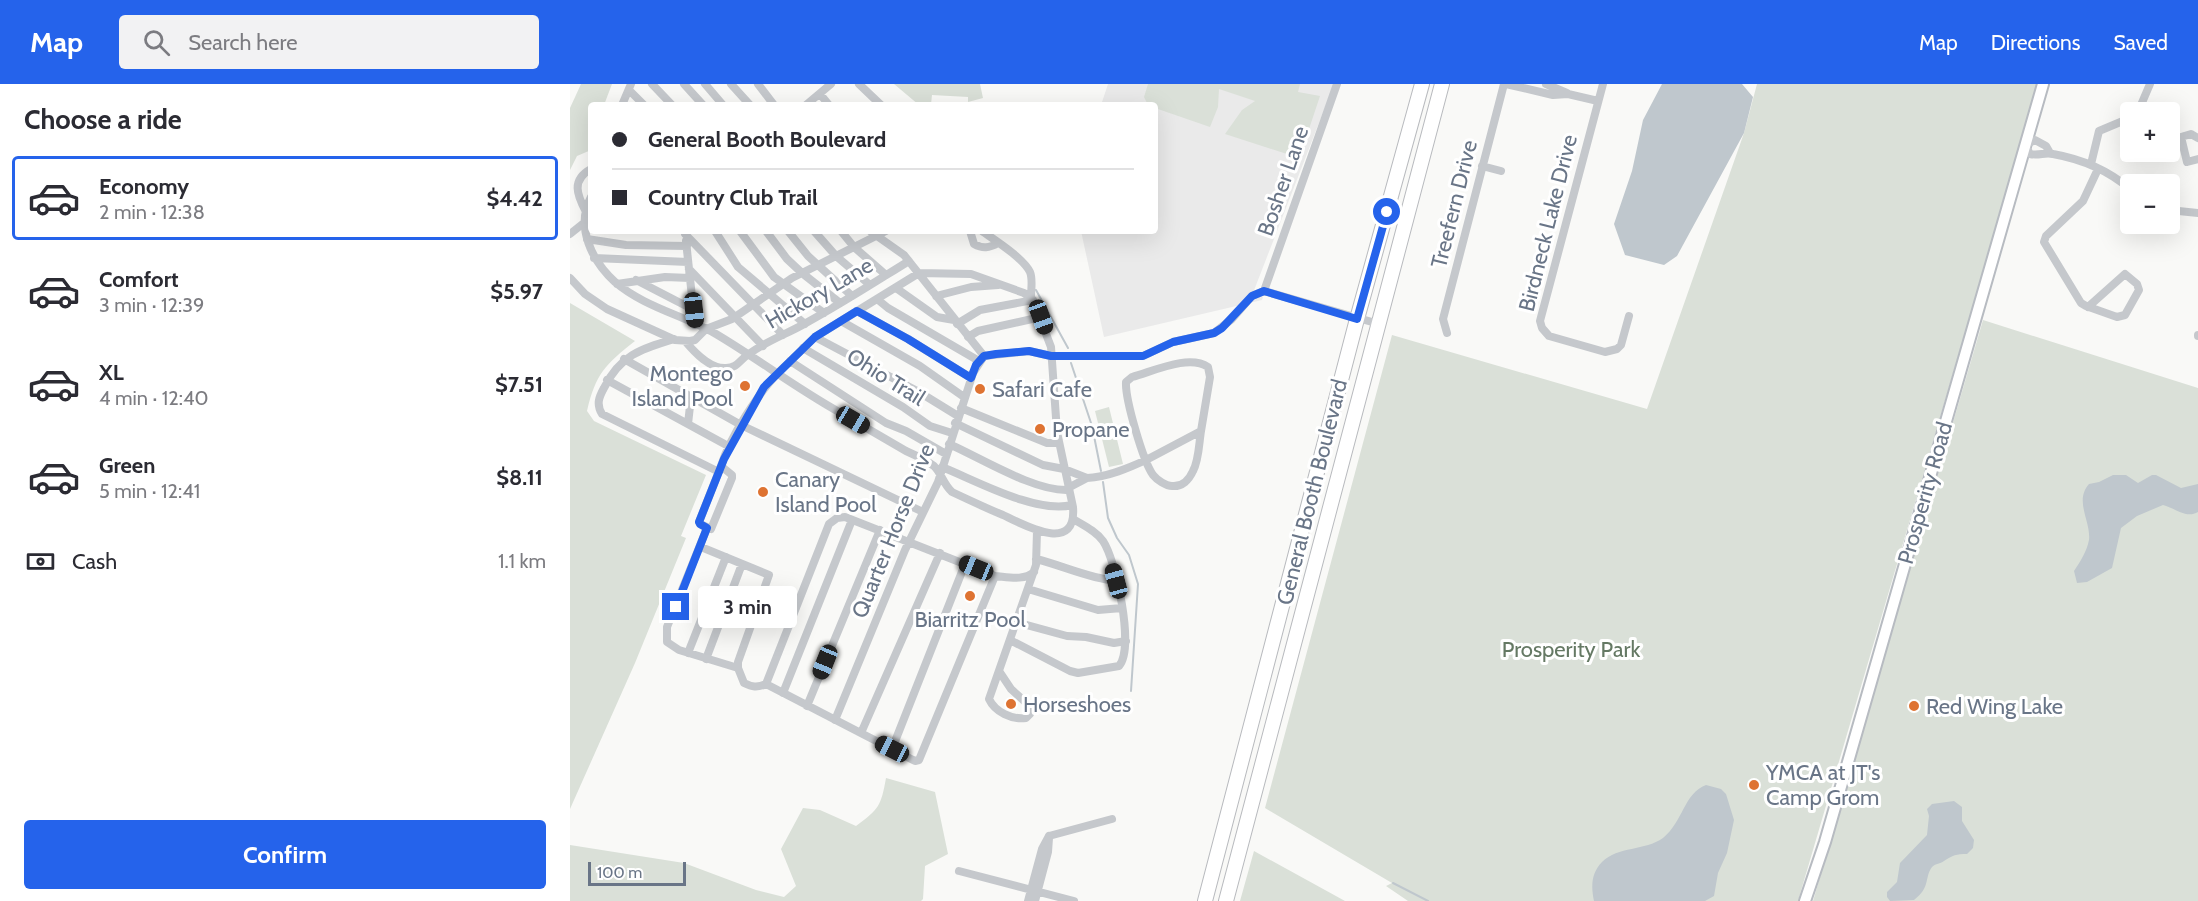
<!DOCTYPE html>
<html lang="en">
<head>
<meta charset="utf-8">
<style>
	body { margin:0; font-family:Cabin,sans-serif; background:#f2f2f3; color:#2b2b33; height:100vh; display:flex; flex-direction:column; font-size:22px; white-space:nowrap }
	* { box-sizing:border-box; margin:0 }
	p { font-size:20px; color:#7c7c81 }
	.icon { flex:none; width:33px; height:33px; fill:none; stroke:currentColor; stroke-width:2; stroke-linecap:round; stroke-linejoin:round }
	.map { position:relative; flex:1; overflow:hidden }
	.sheet { display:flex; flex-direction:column; background:#fff; width:570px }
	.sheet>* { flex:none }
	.guide { position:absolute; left:18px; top:18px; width:570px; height:132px; border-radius:6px; box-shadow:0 6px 24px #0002; display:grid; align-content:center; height:132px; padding:0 24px; background:#fff }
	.buttons { position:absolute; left:1550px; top:18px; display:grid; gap:12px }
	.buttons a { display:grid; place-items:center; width:60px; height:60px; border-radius:6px; background:#fff; box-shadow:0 6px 24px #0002; font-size:30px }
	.scale { position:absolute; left:18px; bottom:15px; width:98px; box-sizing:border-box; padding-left:6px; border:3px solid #697587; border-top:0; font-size:16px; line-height:21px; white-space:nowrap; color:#697587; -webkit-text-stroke:4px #fff; paint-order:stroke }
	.end { position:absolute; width:27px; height:27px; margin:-14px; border:8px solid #2563eb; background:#fff; box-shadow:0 0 0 3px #fff }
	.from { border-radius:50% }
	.bubble { position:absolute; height:42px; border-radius:6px; background:#fff; box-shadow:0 6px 24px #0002; font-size:20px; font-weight:700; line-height:42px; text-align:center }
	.car { position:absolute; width:18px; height:36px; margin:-18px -9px; border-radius:8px; box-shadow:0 0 4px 2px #0007; background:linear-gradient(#222 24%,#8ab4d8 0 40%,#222 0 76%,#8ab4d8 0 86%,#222 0) }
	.guide b { display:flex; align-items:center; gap:21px; height:57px; font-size:22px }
	.guide b+b { border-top:2px solid #e1e1e2 }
	.guide i { width:15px; height:15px; background:#2b2b33 }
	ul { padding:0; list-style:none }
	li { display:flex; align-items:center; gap:18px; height:84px; margin:0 12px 9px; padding:0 12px; border:3px solid transparent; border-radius:6px }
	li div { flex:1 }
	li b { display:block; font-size:22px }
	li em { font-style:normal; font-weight:700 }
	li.selected { border-color:#2563eb }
	li>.icon { width:54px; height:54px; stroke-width:1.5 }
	h2 { padding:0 24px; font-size:27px; line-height:72px }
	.pay { display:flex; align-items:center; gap:15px; height:66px; padding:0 24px; font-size:22px }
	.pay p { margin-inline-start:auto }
	.cta { display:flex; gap:12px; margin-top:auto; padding:12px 24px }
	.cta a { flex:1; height:69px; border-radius:6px; background:#2563eb; color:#fff; font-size:24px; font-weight:700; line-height:69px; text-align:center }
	header { display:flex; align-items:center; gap:36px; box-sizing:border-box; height:84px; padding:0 30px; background:#2563eb; color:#fff }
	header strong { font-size:28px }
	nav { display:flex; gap:33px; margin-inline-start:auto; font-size:21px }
	.search { width:420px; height:54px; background:#f2f2f3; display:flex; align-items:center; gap:15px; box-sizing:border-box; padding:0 21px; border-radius:6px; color:#7c7c81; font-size:22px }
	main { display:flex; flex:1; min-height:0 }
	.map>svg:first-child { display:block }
	.built { fill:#eaeaea }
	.green { fill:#dae0d8 }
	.water { fill:#bfc7cd }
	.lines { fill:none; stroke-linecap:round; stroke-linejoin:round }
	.stream { stroke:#bfc7cd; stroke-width:2 }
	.secondary-casing { stroke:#b7bbc1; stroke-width:14 }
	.highway-casing { stroke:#b8babe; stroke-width:16 }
	.street { stroke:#c5c8cc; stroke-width:8 }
	.secondary { stroke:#fff; stroke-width:10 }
	.highway { stroke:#fff; stroke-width:14 }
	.route { stroke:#2563eb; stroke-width:8 }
	.poi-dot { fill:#de7332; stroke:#fff; stroke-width:2 }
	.labels { text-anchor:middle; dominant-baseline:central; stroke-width:6; stroke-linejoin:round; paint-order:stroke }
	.street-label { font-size:22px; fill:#697587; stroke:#fff }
	.poi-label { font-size:22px; fill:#697587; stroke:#fff; text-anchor:start }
	.park-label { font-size:22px; fill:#657964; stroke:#fff }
</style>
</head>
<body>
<header>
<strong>Map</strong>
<div class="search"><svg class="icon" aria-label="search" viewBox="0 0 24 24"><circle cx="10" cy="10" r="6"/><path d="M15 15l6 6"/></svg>Search here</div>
<nav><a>Map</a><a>Directions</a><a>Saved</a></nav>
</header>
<main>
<section class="sheet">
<h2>Choose a ride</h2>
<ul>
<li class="selected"><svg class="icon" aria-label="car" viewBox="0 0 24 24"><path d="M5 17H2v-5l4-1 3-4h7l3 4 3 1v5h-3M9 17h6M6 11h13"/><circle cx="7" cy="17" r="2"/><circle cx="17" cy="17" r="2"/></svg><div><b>Economy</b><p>2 min · 12:38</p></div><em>$4.42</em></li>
<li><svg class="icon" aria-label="car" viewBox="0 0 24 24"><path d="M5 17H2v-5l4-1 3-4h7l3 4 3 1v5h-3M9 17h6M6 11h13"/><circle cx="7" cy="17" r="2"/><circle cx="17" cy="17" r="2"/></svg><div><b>Comfort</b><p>3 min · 12:39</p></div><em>$5.97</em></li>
<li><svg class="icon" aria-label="car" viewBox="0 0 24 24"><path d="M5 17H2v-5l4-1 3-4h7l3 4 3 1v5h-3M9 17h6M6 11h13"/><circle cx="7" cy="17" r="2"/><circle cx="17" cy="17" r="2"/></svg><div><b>XL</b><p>4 min · 12:40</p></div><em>$7.51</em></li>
<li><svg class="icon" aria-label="car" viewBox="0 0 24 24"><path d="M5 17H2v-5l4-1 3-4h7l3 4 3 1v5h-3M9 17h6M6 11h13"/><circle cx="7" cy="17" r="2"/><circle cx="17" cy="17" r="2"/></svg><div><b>Green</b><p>5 min · 12:41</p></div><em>$8.11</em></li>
</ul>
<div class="pay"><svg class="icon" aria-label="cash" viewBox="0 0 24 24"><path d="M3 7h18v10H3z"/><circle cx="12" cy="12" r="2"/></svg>Cash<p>1.1 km</p></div>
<div class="cta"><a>Confirm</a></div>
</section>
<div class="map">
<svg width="1628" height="817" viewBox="0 0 1628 817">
	<rect width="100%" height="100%" fill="#f9f9f7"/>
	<path class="built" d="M 538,0 L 764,0 L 683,209 L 693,213 L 692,216 L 534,253 L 511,147 L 585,147 L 585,21 L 531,21 Z"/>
	<path class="green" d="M 11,0 L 42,0 L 34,21 L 21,21 L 21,66 L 7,72 L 0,86 L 0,24 Z
		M 324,0 L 410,0 L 413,14 L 398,18 L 398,13 L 362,11 L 361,20 L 349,21 Z
		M 578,0 L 730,0 L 728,8 L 750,12 L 731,69 L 720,71 L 655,50 L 672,26 L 685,17 L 649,5 L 648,23 L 640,43 L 585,24 L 585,21 L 578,21 L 574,13 Z
		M 1187,0 L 1468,0 L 1228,817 L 838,817 L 816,802 L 822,799 L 695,724 L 822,251 L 1077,325 L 1174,49 Z
		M 0,219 L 65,257 C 35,281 26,289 17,327 L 24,337 L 136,391 L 111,452 L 116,454 L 65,579 L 0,725 Z
		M 1413,236 L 1628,304 L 1628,817 L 1243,817 Z
		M 539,323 L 553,380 L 539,383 L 525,327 Z
		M 316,694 L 365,708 L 378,770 L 355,782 L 353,815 L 351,817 L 0,817 L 0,761 L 114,779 L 186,806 L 214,813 L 226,802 L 211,765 L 233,724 L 250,726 L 286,742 C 309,725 311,722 316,694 Z
		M 684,767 L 775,817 L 670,817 Z"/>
	<path class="water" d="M 1092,0 L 1172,0 L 1183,13 L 1174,49 L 1107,172 L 1094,181 L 1055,171 L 1044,140 L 1062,87 L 1073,36 Z
		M 1543,391 L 1556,391 L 1568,399 L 1582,391 L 1586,391 L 1611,404 L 1628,400 L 1628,428 C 1616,435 1605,424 1593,421 L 1567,432 L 1551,444 L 1542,484 L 1517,498 L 1507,499 L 1504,487 C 1510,478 1517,467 1519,456 C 1521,437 1504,417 1519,400 L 1529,398 Z
		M 1136,701 L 1151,705 L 1156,710 L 1164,736 L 1157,769 L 1148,789 L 1144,812 L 1135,817 L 1024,817 C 1021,803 1021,789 1032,778 C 1048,762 1075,767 1093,754 C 1113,738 1114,709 1136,701 Z
		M 1384,717 L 1392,723 L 1392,737 L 1404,756 L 1403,764 L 1397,770 C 1386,770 1383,771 1374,777 C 1370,780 1366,779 1362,783 C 1354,794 1361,803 1344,816 L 1320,817 L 1317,813 L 1317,808 L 1327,798 L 1330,779 L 1357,751 L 1359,732 L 1357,725 L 1362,720 Z"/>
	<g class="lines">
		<path class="stream" d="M 466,206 L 498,264
			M 501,279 L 522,342 L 531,387
			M 533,398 L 538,434 L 547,454 L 559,471 L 568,500 L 561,607
			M 823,799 L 858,817"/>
		<g class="secondary-casing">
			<path id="secondary" d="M 1235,817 L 1255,758 L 1473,0"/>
		</g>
		<g class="highway-casing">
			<path id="highway" d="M 635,817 L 787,235 L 852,0
				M 656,817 L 872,0"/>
		</g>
		<path class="street" d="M 82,0 L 102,21
			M 114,0 L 133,21
			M 135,0 L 153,21
			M 161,0 L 180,21
			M 188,0 L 204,21
			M 289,0 L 311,21
			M 936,0 L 983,11 L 998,10 L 1028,17
			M 976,0 L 997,9
			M 1033,0 L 970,237 L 972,244 L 979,252 L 1035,268 L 1047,265 L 1051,261 L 1059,232
			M 59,6 L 74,21
			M 250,10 L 259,21
			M 52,21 L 61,0
			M 236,21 L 261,0
			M 1568,28 L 1580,0
			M 1628,54 L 1621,50 L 1611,53 L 1617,78 L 1628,75
			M 1480,69 L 1476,62 L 1465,56 L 1455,61 L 1460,70 C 1469,72 1475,68 1483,70 C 1511,75 1539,87 1560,105
			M 1521,80 L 1529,47 L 1560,34
			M 912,82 L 931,87
			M 21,113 C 5,143 22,177 45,198 C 74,223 113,231 146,250 C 188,275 226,304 269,328 C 291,341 314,354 336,367 C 345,371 356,376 364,382 C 372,390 373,400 382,408 C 399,416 416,424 433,431 C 454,441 507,471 503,423 L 487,348 L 481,263 L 463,216 L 454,209 L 401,190 L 349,189 L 245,253 L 210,287 C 188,309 160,353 151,382
			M 1599,126 L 1628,129
			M 16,128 C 7,111 1,96 21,85
			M 116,147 L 115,150 L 213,251
			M 145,147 L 168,183 L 235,240
			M 170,147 L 204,193 L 254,229
			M 196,147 L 217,175 L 232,189 L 270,219
			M 218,147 L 238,172 L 282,212
			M 244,147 L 266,172 L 300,201
			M 271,147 L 284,163 L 316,191
			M 300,147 L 334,171 L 414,272
			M 400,147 L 404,160 C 413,165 419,164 428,159
			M 412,147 C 426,157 453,174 460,188 C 463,195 461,205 461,213
			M 0,150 L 15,138
			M 17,155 L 56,161 L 117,162
			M 116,157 L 125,241
			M 24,174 L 118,178
			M 119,185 L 193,262
			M 0,194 L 15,210 L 37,225 L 105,256 L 120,257 L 125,256 L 136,245 L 162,235 L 222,194 L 316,147
			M 66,196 L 124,226
			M 47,200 L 95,193 L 120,194
			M 326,204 L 367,233 L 384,236
			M 694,207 L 767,0
			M 366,212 L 401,203 L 428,201
			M 307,215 L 318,224 L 409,277
			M 1518,223 L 1555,190 L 1567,200 L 1569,206 L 1555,231 L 1547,233 L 1516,222 L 1511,219 L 1474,158 L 1476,152 L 1513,117 L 1528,85
			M 287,227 L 338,255 L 401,294
			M 271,237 L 350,282 L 394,313
			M 387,240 L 410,226 L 463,216
			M 877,249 L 873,235 L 934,0
			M 1628,251 L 1628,252
			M 245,253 L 349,308 L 388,332
			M 398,253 L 408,247 L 471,233
			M 104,255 C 71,265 50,271 34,304 C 29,313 26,320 32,330 L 149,388
			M 115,257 C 125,269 140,285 156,284 C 168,284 170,275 179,270 C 196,257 217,250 236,239 C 271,220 305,198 339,177
			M 233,264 L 333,323 L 360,342 L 382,349
			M 414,272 L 459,267 L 481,272 L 573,272 L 603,258 L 644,249 L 662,235 L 682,212 L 694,207 L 809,240
			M 54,275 L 171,341 L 353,428
			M 220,277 L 316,339 L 336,347 L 376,370
			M 37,296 L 160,363
			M 391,324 L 477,359 L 489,359
			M 385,339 L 473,381 L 494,385 L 517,394 L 498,404
			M 118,340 L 121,313
			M 379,360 C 411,374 465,408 499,406
			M 151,382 L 162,391 L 162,394 L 141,445 L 130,440 L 129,438 Z
			M 372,383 C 407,397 466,430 502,421
			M 517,394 C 538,393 559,384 578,375 L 631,347 L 640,293 L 638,283 C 619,270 584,287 562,293 L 556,298 C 555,315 573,377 583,391 C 587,396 596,402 602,402 C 612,403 619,396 623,387 C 629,376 629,359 631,347
			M 131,463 L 199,491 L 168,578 L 168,584 L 109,566 L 97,558 L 97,543 L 137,444
			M 466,475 C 494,482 518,494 546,497
			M 425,492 C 438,493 454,497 464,488
			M 458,505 L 528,526 L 552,524
			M 446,538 L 497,552 L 516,553 L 544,559 L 556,557
			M 440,556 L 500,587 L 508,589 L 549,582 C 565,564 546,476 533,457 C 526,447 513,441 503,435
			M 118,569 L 156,473
			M 136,575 L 172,480
			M 168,584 L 174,599 C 182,603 187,604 196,600 L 259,440 L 267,434 L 275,433 L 425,492 L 349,676 L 345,677 L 196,600
			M 429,587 L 441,605 L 462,624 L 460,630 L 456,634 C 442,636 425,628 419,615 L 466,481 L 467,447
			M 213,609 L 282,436
			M 237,622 L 310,446
			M 265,636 L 335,466 L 368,398 L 403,289 L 414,272
			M 291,649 L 370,469
			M 322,665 L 395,480
			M 479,752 L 542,735
			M 389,787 L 504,817
			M 458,817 L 472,765 L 479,752
			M 465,817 L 478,768 L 479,754"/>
		<use href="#secondary" class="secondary"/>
		<use href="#highway" class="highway"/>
	</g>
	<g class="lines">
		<path class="route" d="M 106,523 L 137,444 L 130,440 L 129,438 L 154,375 L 194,303 L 245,253 L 287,227 L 338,255 L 401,294 L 406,281 L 414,272 L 426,270 L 459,267 L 481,272 L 573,272 L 603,258 L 644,249 L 652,244 L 682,212 L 694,207 L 787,235 L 817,128"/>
	</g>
	<g class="poi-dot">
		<circle cx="175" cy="302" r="6"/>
		<circle cx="410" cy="305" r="6"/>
		<circle cx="470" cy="345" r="6"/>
		<circle cx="193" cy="408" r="6"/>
		<circle cx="400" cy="512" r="6"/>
		<circle cx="441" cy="620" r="6"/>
		<circle cx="1344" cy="622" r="6"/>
		<circle cx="1184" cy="701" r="6"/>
	</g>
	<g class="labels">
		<g class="street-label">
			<text transform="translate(713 97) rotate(-71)">Bosher Lane</text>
			<text transform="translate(884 120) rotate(-76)">Treefern Drive</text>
			<text transform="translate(978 139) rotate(-76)">Birdneck Lake Drive</text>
			<text transform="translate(249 209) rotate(-30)">Hickory Lane</text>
			<text transform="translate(316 293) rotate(32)">Ohio Trail</text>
			<text transform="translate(742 408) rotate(-76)">General Booth Boulevard</text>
			<text transform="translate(1355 409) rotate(-74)">Prosperity Road</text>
			<text transform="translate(323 447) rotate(-68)">Quarter Horse Drive</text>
		</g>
		<g class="poi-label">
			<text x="163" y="289" text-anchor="end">Montego<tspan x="163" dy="25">Island Pool</tspan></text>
			<text x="422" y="305">Safari Cafe</text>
			<text x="482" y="345">Propane</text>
			<text x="205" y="395">Canary<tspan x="205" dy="25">Island Pool</tspan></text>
			<text x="400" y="535" text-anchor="middle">Biarritz Pool</text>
			<text x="453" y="620">Horseshoes</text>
			<text x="1356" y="622">Red Wing Lake</text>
			<text x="1196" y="688">YMCA at JT's<tspan x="1196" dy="25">Camp Grom</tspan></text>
		</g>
		<g class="park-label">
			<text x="1001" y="565">Prosperity Park</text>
		</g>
	</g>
</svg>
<div class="buttons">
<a>+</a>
<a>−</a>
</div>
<div class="scale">100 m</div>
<i class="end from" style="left:817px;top:128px"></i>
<i class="end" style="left:106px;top:523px"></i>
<div class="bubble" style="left:128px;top:502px;width:99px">3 min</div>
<i class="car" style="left:124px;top:226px;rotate:174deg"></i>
<i class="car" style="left:471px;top:233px;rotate:160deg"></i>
<i class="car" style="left:283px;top:336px;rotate:120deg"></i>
<i class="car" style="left:406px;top:484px;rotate:292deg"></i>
<i class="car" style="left:546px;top:497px;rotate:345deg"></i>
<i class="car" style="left:255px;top:578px;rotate:202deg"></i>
<i class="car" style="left:322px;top:665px;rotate:297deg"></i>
<div class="guide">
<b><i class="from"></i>General Booth Boulevard</b>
<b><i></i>Country Club Trail</b>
</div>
</div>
</main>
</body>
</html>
